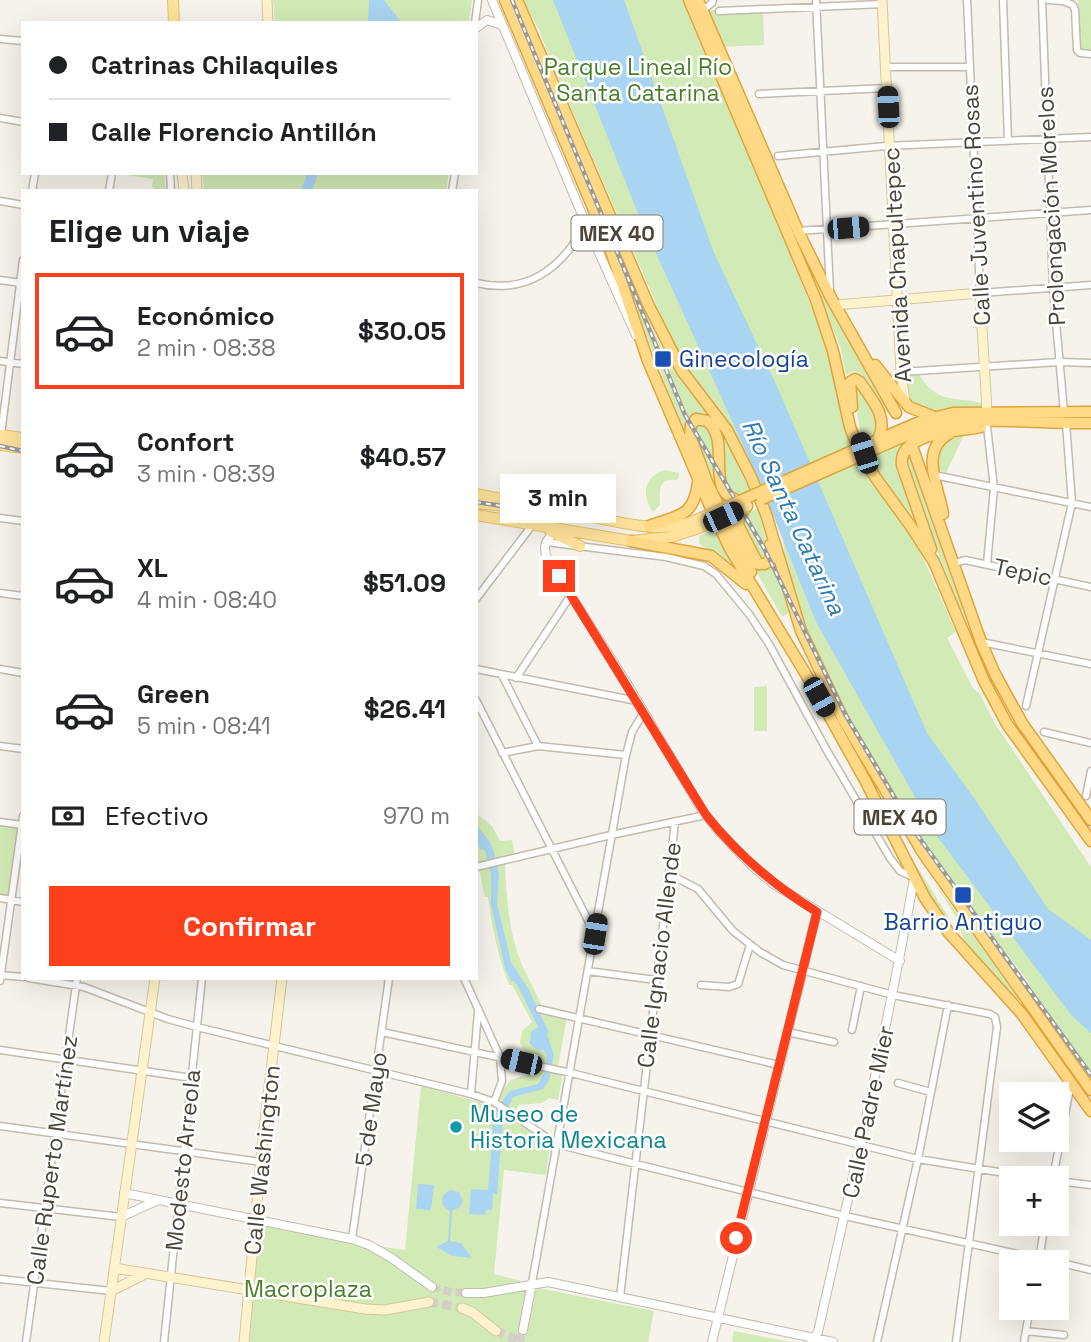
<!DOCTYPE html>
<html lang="es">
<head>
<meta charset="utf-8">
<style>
	body { margin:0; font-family:"Space Grotesk",sans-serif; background:#f6f6f6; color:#202124; height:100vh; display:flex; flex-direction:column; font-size:26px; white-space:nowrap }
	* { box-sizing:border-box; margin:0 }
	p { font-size:23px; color:#757577 }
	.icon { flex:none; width:38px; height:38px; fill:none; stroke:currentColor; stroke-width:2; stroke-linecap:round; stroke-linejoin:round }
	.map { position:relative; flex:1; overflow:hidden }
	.drawer { position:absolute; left:21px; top:189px; width:457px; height:791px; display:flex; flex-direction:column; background:#fff; border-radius:0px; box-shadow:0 7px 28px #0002 }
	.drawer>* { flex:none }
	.top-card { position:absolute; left:21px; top:21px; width:457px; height:154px; border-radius:0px; box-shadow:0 7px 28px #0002; display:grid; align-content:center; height:154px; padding:0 28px; background:#fff }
	.tools { position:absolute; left:999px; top:1082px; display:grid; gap:14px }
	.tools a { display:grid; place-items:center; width:70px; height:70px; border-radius:0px; background:#fff; box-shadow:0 7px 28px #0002; font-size:35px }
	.end { position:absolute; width:32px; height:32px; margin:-16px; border:9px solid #fc3f1d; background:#fff; box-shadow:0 0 0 4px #fff }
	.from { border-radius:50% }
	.bubble { position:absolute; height:49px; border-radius:0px; background:#fff; box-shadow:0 7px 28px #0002; font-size:23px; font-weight:700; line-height:49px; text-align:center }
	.car { position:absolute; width:21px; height:42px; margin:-21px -10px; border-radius:9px; box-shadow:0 0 5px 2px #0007; background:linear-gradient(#222 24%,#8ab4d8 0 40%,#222 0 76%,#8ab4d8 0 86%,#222 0) }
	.top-card b { display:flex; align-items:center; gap:24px; height:66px; font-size:26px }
	.top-card b+b { border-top:2px solid #e0e0e0 }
	.top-card i { width:18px; height:18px; background:#202124 }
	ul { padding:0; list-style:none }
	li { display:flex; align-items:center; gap:21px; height:116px; margin:0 14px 10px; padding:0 14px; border:4px solid transparent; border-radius:0px }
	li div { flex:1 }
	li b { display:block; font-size:26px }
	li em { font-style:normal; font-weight:700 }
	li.current { border-color:#fc3f1d }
	li>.icon { width:63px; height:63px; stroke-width:1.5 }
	h2 { padding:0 28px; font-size:32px; line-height:84px }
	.pay { display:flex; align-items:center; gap:18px; height:77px; padding:0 28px; font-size:26px }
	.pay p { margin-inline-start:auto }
	.cta { display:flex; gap:14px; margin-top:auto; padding:14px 28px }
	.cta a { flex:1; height:80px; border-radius:0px; background:#fc3f1d; color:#fff; font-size:28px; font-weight:700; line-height:80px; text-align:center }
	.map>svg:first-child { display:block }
	.green { fill:#d2eab5 }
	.water { fill:#a9d4f2 }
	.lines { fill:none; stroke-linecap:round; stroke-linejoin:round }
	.tertiary-tunnel { stroke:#d4d0c8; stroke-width:8; stroke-dasharray:8 4; stroke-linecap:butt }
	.secondary-tunnel { stroke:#d4d0c8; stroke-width:9; stroke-dasharray:9 4.5; stroke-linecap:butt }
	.minor-casing { stroke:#c2bbae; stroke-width:9 }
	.tertiary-casing { stroke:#c2bbae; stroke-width:10 }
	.secondary-casing { stroke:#d6c79b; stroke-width:11 }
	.primary-casing { stroke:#e6c16a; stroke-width:12 }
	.trunk-casing { stroke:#e0a43c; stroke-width:13 }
	.minor { stroke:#fff; stroke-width:6 }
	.tertiary { stroke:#fff; stroke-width:8 }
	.secondary { stroke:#fff3cd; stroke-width:9 }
	.primary { stroke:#ffe39c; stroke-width:10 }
	.trunk { stroke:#ffd985; stroke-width:10 }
	.rail-casing { stroke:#9a9a9a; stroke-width:4.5 }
	.rail { stroke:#fff; stroke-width:2; stroke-dasharray:5; stroke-linecap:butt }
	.primary-bridge-casing { stroke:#e6c16a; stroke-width:12; stroke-linecap:butt }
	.trunk-bridge-casing { stroke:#e0a43c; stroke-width:13; stroke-linecap:butt }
	.primary-bridge { stroke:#ffe39c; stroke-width:10 }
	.trunk-bridge { stroke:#ffd985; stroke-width:10 }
	.route { stroke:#fc3f1d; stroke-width:9 }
	.transit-dot { fill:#1a4fb4; stroke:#fff; stroke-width:2.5 }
	.culture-dot { fill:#0f9aa8; stroke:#fff; stroke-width:2.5 }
	.labels { text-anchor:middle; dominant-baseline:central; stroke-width:5; stroke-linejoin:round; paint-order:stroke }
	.shield { fill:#fff; stroke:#817c74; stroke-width:2 }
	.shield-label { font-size:21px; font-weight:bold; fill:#4b4439 }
	.park-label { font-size:23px; fill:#4a7f2a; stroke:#fff }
	.street-label { font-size:23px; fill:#4b4439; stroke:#fff }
	.transit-label { font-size:23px; fill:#164399; stroke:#fff; text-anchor:start }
	.culture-label { font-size:23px; fill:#0d838f; stroke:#fff; text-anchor:start }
	.water-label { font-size:24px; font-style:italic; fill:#2e7ab2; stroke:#fff }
</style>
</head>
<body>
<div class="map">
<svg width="1091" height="1342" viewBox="0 0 1091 1342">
	<rect width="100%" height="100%" fill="#f6f3ec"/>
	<path class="green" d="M 273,0 L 472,0 L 469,23 L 275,23 Z
		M 523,0 L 682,0 L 771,208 L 830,353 L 844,428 L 858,462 L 869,481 L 905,524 L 916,542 L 956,632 L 947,638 L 973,688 L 980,694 L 994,722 L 1091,867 L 1091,1072 L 1037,998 L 1023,974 L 990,935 L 926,847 L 880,776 L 812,651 L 790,591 L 781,527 L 755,469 L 725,419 L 688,370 L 677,352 L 552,64 L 539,30 Z
		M 1078,0 L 1091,0 L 1091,50 L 1081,49 Z
		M 703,10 L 763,10 L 764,45 L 718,47 Z
		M 113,173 L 164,173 L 166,191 L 158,191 L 152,187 L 153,179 Z
		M 202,173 L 449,173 L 446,191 L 204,191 Z
		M 615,233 L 656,337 L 682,382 L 710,416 L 699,415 L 685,434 L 607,236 Z
		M 806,261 L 890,414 C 872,407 874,377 854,371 L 846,375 L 841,349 Z
		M 917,371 C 937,406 952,395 986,404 L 987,411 L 934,416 L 912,409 L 901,372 Z
		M 857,383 L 878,418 L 877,431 L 862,440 L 852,385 Z
		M 701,422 L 714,433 L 720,492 L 728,502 L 720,506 L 692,430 L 694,425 Z
		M 722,431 L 750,491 L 739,496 L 731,494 L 723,477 Z
		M 964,435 L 946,473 L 937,469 L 939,444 L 955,436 Z
		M 902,444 L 897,460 L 920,525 L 879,475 L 870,458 Z
		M 907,452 L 928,499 L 963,609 L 960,609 L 923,515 L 905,456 Z
		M 664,470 L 679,473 L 679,477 L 677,480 C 658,478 659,490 660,505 L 653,512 C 641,495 644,477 664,470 Z
		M 758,508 L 769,551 L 769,556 L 761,561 L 740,526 L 741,517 Z
		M 713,530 L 740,575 L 699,543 L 699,536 Z
		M 775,561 L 789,613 L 782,617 L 753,566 L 765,569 Z
		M 767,686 L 767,731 L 754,731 L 754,687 Z
		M 476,813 L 492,826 L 500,841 L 512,840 L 515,855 L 505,858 C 506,890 508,927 519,957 C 526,977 538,993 544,1013 L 567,1018 L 558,1066 L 562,1079 L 558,1100 L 549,1098 L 542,1103 L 519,1105 L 511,1118 L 550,1146 L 546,1175 L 504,1170 L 494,1274 L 525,1282 L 538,1288 L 654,1311 L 648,1342 L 248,1342 L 261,1225 L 349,1242 L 405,1250 L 421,1086 L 490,1105 L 511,1080 L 539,1071 L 539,1056 L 526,1053 L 520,1043 L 522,1031 L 532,1022 L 512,985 L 509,985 C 498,957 492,926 488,897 L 485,897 L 476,854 Z
		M 0,822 L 21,825 L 12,900 L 0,898 Z
		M 909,854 L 948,916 L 954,931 C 933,909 921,881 909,854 Z
		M 935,883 L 1020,1000 L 1018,1001 L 966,947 L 957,919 Z
		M 734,1331 L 790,1342 L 732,1342 Z"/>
	<path class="water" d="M 369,0 L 384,0 L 402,23 L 368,23 Z
		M 553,0 L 624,0 L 714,253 L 775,382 L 927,733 L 972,795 L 1048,909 L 1091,940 L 1091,1033 L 1071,1015 L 937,836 L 816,622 L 761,485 L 637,211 Z
		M 307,173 L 318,173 L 312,191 L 301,191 Z
		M 476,825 L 490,842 L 494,853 L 499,873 L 497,904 L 511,962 L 529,990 L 549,1033 L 547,1034 L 554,1055 L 549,1080 L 543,1089 L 513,1097 L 503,1119 L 497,1194 L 493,1194 L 492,1210 L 486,1210 L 485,1215 L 469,1214 L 471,1189 L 488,1190 L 493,1132 L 491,1116 L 510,1091 L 538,1084 L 545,1072 L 547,1055 L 543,1050 L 536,1049 L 530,1044 L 531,1032 L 538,1027 L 518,986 L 514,981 L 511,981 L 505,968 L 491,904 L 491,874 L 485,850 L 480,849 L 476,837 Z
		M 418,1184 L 434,1185 L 431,1210 L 416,1209 Z
		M 450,1190 L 459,1192 L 463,1201 L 460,1207 L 452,1211 L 450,1241 L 461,1243 L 472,1258 L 453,1256 L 436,1247 L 448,1241 L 450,1211 C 440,1206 439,1196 450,1190 Z"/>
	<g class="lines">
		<path class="tertiary-tunnel" d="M 432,1287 L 451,1292 L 466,1293
			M 520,1342 L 523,1330"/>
		<path class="secondary-tunnel" d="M 429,1302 L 462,1308
			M 496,1331 L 522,1342"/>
		<g class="minor-casing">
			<path id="minor" d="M 816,0 L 830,292
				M 967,0 L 980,293 L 1091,285
				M 1003,0 L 1008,141
				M 1042,0 L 1053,288 L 1064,412
				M 1048,0 L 1063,1 L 1073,5 L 1075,10 L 1077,50 L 1080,53 L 1091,54
				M 703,10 L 712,3 L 713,0
				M 719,11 L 883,4
				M 475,23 L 478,0
				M 0,39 L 23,41
				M 885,67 L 969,67
				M 759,94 L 887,88
				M 0,118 L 23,122
				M 778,156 L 886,146 L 1091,137
				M 170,173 L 171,191
				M 32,191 L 35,173
				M 109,191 L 112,173
				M 452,191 L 455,173
				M 0,201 L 23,205
				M 798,231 L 1091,210
				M 0,280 L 21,283
				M 476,283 C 528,295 562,268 586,224
				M 0,361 L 23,364
				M 901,372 L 1059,362 L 1091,363
				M 1,435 L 23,260
				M 934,475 L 1091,507
				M 0,518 L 23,521
				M 546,542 L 666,557 L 704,566 L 716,574 L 749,614 L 769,644 L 826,749 L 890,858 L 900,871 L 913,877
				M 955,563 L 965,560 L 1091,587
				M 987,564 L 994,488 L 987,426
				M 0,593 L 23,596
				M 476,599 L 530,528
				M 981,642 L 1091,664
				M 0,669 L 23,673
				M 476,669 L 637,701
				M 502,675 L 538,746
				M 516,678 L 571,595
				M 476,700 L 595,934
				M 1026,706 L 1072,503 L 1066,423
				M 1044,732 L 1091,743
				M 0,746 L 23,749
				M 502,753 L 538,746 L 626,755
				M 1086,796 L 1091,771
				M 0,822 L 23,825
				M 476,867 L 611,835 L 706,815
				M 669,874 L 698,889 L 733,931 L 760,952 L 783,965 L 893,995 L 990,1014 L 995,1017 L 997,1027 L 956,1342
				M 0,898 L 23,902
				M 588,971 L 656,980
				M 0,975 L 23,977
				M 29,978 L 84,987 L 168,1019 L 197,1027 L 471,1094 L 494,1102 L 549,1139 L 564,1146 L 845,1216 L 1054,1262
				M 464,978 L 500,1057 L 502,1081 L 494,1102
				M 0,981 L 23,816
				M 701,985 L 729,987 L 738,984 L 750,945
				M 539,1009 L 779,1065
				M 852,1030 L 861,986
				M 382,1032 L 571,1073 L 918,1159 L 1036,1178
				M 787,1032 L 834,1042
				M 0,1050 L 192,1078
				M 898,1083 L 931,1092
				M 471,1094 L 478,1012
				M 0,1126 L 261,1162
				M 1053,1178 L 1071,1083
				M 1057,1181 L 1091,1185
				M 0,1203 L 121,1217
				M 352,1239 L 389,978
				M 1039,1260 L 1045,1223
				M 1057,1262 L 1091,1270
				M 0,1279 L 111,1291
				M 532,1283 L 626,755 L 632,732 L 644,712
				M 620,1297 L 675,822
				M 1026,1331 L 1064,1335
				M 26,1342 L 77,978
				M 164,1342 L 202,978
				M 877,1342 L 918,1159 L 948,1005
				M 1024,1342 L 1030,1307"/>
		</g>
		<g class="tertiary-casing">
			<path id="tertiary" d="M 492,0 L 586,224 L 636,335
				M 476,28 L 487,20 L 502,25
				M 559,531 C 547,537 542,544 547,558 L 629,687 L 702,810 L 716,828 L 753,867 L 775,885 L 900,961
				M 124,1193 L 352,1239 L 369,1245 L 390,1257 L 432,1287
				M 121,1217 L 156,1201
				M 466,1293 L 484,1293 L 548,1282 L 833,1342
				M 523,1330 L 532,1283
				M 712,1342 L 817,912
				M 812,1342 L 818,1332 C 852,1181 887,1031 914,879"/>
		</g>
		<g class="secondary-casing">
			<path id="secondary" d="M 267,0 L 268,23
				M 882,0 L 901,372 L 905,402
				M 182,173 L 184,191
				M 196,173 L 197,191
				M 835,305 L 980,293 L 987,411
				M 114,1268 L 365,1309 L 385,1310 L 429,1302
				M 111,1291 L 145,1274
				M 462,1308 L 472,1312 L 496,1331
				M 104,1342 L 155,978
				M 244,1342 L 263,1138 L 282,978"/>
		</g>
		<g class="primary-casing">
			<path id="primary" d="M 173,0 L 174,23
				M 0,435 L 23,438
				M 0,445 L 23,448
				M 476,494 L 523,503
				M 476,503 C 505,506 534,509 562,512 C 606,516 654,538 696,520
				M 476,515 L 631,541 L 671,537 L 699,528
				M 550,531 L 580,546"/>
		</g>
		<g class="trunk-casing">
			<path id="trunk" d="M 505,0 L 610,248 L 648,361 L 709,504 L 730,549 L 807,676 L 865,780 L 925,898 L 949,933 L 1022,1014 L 1091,1111
				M 517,0 L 648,304 L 682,371 L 727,430 L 751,477 L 766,514 L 801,631 L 844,721 L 923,853 L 1091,1090
				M 689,0 L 816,300 L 833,351 L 850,427 L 860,452 L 875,477 L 910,525 L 934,562 L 984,681 L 1007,724 L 1091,841
				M 698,0 L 798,231 L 830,296 L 896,413
				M 875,365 L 909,407 L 932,416
				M 852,407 L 850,382 L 855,379 L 860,382 C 872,400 889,417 878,439
				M 868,444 L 924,420 L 953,413 L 1091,412
				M 913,449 L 981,642 L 995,674 L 1022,723 L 1091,820
				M 871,451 C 895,440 921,428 948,424 C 995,417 1044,424 1091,423
				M 740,501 C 702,493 733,441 707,421 L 696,419 L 691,425 L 690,435 L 707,482 L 751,572
				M 747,506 L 739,517 L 738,525 L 758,564 L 765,564 L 771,559 L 770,545
				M 943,514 C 939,488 918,450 950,433
				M 649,526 C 678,515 694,518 698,482
				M 631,541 L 711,556 L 746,584
				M 931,549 L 902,465 C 898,432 959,432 981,427"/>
		</g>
		<use href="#minor" class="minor"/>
		<use href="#tertiary" class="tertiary"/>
		<use href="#secondary" class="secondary"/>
		<use href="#primary" class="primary"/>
		<use href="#trunk" class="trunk"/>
		<g class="rail-casing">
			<path id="rail" d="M 512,0 L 685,415 L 764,548 L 845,714 L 915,832 L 1091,1075
				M 0,446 L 23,451
				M 476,502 L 578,518"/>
		</g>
		<use href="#rail" class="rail"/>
		<g class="primary-bridge-casing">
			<path id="primary-bridge" d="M 696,520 L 740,501
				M 699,528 L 747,506"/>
		</g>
		<g class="trunk-bridge-casing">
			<path id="trunk-bridge" d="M 762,499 L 871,451
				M 740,501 L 868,444"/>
		</g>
		<use href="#primary-bridge" class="primary-bridge"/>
		<use href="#trunk-bridge" class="trunk-bridge"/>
	</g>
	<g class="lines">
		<path class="route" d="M 559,576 L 706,815 C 738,855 773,885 817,912 L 736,1238"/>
	</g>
	<g class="transit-dot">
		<rect x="654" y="350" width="18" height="18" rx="3.5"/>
		<rect x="954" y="886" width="18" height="18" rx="3.5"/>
	</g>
	<circle class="culture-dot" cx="456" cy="1127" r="7"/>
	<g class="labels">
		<g class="shield">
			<rect x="571.5" y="215.5" width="91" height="35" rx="5"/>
			<rect x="854.5" y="799.5" width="91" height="35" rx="5"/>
		</g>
		<g class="shield-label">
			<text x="617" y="233">MEX 40</text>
			<text x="900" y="817">MEX 40</text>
		</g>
		<g class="park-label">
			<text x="638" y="67">Parque Lineal Río<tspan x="638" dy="26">Santa Catarina</tspan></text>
			<text x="308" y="1289">Macroplaza</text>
		</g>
		<g class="street-label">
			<text transform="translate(976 205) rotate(-93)">Calle Juventino Rosas</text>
			<text transform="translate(1051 206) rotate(-93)">Prolongación Morelos</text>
			<text transform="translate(897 265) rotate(-93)">Avenida Chapultepec</text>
			<text transform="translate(1023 572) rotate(12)">Tepic</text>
			<text transform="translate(659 955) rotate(-83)">Calle Ignacio Allende</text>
			<text transform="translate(371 1109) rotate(-82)">5 de Mayo</text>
			<text transform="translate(868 1112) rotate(-78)">Calle Padre Mier</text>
			<text transform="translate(52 1160) rotate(-82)">Calle Ruperto Martínez</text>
			<text transform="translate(183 1160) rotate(-84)">Modesto Arreola</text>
			<text transform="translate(262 1160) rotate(-84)">Calle Washington</text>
		</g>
		<g class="transit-label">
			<text x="679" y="359">Ginecología</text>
			<text x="963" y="922" text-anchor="middle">Barrio Antiguo</text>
		</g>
		<g class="culture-label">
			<text x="470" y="1114">Museo de<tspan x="470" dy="26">Historia Mexicana</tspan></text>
		</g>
		<g class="water-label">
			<text transform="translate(794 517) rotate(65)">Río Santa Catarina</text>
		</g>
	</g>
</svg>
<div class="tools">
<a><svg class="icon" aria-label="layers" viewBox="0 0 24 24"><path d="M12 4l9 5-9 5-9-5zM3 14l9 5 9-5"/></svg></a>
<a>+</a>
<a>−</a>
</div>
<i class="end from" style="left:736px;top:1238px"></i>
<i class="end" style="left:559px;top:576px"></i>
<div class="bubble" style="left:500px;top:474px;width:116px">3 min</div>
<i class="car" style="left:888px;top:107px;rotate:357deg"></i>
<i class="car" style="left:848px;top:228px;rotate:85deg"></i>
<i class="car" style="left:864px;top:453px;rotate:342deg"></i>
<i class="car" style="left:723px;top:517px;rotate:65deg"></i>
<i class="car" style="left:819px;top:697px;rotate:151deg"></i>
<i class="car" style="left:595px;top:934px;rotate:9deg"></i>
<i class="car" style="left:521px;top:1062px;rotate:283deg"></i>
<div class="top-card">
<b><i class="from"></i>Catrinas Chilaquiles</b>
<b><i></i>Calle Florencio Antillón</b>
</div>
<section class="drawer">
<h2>Elige un viaje</h2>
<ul>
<li class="current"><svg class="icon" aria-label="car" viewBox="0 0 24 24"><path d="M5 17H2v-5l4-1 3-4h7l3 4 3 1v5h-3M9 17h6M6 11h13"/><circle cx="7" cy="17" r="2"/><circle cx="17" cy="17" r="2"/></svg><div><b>Económico</b><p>2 min · 08:38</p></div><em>$30.05</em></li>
<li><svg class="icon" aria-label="car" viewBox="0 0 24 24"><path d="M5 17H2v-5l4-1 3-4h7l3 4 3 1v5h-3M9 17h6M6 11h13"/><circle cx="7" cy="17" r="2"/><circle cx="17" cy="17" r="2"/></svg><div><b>Confort</b><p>3 min · 08:39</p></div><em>$40.57</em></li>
<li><svg class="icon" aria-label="car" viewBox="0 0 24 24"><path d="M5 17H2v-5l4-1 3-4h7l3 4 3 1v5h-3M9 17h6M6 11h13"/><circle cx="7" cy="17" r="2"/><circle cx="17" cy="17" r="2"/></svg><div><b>XL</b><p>4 min · 08:40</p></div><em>$51.09</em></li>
<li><svg class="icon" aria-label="car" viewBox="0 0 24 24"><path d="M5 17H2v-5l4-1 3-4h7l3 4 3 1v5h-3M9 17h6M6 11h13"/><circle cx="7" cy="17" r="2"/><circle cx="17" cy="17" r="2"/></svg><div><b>Green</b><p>5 min · 08:41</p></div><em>$26.41</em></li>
</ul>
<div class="pay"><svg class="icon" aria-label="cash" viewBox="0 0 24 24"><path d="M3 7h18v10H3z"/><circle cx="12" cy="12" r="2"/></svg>Efectivo<p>970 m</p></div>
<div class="cta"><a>Confirmar</a></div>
</section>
</div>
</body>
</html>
